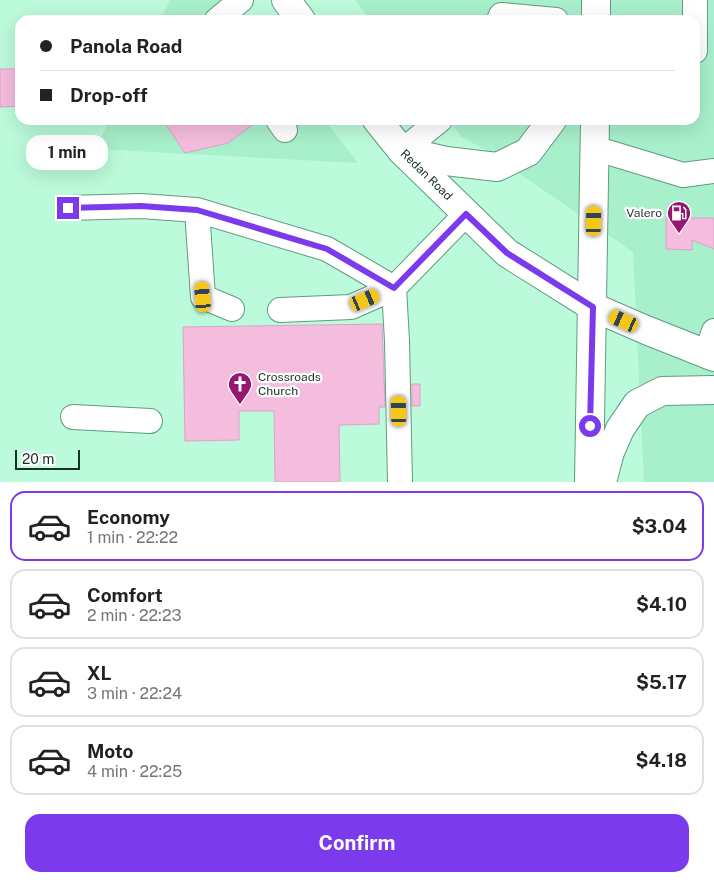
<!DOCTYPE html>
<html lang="en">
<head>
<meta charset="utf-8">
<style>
	body { margin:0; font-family:"Public Sans",sans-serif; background:#f6f6f6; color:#222; height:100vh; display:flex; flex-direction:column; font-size:19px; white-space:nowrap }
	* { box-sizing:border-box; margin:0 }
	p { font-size:16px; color:#767676 }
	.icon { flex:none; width:28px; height:28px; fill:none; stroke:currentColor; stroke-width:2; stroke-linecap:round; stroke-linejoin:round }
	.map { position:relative; height:482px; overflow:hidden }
	.side { display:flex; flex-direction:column; background:#fff; flex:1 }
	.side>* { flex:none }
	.hud { position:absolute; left:15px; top:15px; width:685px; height:110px; border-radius:15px; box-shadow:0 5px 20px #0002; display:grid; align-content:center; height:110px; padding:0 25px; background:#fff }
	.scale { position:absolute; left:15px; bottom:12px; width:65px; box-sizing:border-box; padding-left:5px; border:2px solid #183125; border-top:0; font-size:14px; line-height:18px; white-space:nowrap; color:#183125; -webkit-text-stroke:4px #fff; paint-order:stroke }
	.end { position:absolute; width:22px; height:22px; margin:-11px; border:6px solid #7c3aed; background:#fff; box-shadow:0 0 0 2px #fff }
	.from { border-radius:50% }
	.bubble { position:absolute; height:35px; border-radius:15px; background:#fff; box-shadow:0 5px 20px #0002; font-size:16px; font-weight:700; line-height:35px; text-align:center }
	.car { position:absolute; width:15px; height:30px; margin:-15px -8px; border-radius:6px; box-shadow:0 0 4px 1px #0007; background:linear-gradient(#f5c518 24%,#345 0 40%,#f5c518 0 76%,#345 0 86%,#f5c518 0) }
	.hud b { display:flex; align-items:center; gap:18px; height:48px; font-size:19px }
	.hud b+b { border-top:1px solid #e0e0e0 }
	.hud i { width:12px; height:12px; background:#222 }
	ul { padding:9px 0 0; list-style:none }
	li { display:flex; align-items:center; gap:15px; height:70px; margin:0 10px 8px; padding:0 15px; border:2px solid #e0e0e0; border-radius:15px }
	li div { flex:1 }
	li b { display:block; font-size:19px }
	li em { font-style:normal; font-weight:700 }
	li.current { border-color:#7c3aed }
	li>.icon { width:45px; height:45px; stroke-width:1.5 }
	.primary-button { display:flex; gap:10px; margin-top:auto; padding:10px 25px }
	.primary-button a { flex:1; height:58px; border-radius:15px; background:#7c3aed; color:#fff; font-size:20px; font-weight:700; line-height:58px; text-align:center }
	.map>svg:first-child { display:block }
	.built { fill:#a8efcc }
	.building { fill:#f4bcdd; stroke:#daa4c4 }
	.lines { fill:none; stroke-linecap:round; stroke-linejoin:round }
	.minor-casing { stroke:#609c7f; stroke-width:26 }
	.major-casing { stroke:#609c7f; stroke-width:30 }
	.minor { stroke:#fff; stroke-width:24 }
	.major { stroke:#fff; stroke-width:28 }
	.route { stroke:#7c3aed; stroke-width:6 }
	.labels { text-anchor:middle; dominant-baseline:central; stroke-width:4.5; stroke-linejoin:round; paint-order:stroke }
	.street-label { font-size:12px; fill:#183125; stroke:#fff }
	.poi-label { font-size:12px; fill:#183125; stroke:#fff; text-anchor:end }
</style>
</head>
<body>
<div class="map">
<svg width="714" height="482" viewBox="0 0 714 482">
	<rect width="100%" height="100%" fill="#bbfada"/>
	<path class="built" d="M 170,0 L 236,0 L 251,20 L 160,20 Z
		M 355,0 L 714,0 L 714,482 L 644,482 L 633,252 L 487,151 L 462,137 L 448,120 L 695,120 L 695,20 L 370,20 Z
		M 110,120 L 325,120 L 358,163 L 95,149 Z"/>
	<path class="building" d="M 0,69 L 16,69 L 16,83 L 20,83 L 20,106 L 0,107 Z
		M 163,120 L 259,120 L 228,143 L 185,153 Z
		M 666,218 L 714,218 L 714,249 L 692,240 L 692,250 L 666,249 Z
		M 382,324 L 385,407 L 379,407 L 379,424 L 339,425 L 340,482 L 275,482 L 274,411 L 239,411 L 239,440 L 185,441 L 183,327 Z
		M 412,384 L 420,384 L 420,406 L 412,406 Z"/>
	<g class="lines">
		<g class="minor-casing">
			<path id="minor" d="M 217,20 L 241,0
				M 499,20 L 501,15 L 556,20
				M 695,51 L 695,0
				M 278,120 L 285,130
				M 594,148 L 683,175 L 714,171
				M 402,151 L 440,120
				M 68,208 L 141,206 L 197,210 L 327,249 L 394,288 L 466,214
				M 197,210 L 203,297 L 232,309
				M 280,310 L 351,307 L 394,288 L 397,341 L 400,482
				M 706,354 L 714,331
				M 73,417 L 150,421"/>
		</g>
		<g class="major-casing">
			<g id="major">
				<path d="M 286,0 L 301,20"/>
				<path d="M 596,0 L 596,20"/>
				<path id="s1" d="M 377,120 L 402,151 L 507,253 L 593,307 L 646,330 L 714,357"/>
				<path d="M 402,151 L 446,161 L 497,167 L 528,152 L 552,120"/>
				<path d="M 589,482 L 595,120"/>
				<path d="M 602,482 L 610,452 L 620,429 L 637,404 L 662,391 L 714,390"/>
			</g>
		</g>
		<use href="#minor" class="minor"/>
		<use href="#major" class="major"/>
	</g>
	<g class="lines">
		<path class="route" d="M 68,208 L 141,206 L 197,210 L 327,249 L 394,288 L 466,214 L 507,253 L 593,307 L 590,426"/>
	</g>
	<defs>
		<g id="fuel-pin" transform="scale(1.25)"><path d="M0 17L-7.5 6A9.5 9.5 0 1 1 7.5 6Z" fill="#941772" stroke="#fff"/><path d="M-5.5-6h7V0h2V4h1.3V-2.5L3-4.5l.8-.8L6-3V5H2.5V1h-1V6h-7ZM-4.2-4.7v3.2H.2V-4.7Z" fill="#fff"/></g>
		<g id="church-pin" transform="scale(1.25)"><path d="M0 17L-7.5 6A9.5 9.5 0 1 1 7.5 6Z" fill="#941772" stroke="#fff"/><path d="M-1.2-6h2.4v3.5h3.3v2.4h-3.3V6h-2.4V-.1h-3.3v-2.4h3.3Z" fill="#fff"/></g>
	</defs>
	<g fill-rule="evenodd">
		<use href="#fuel-pin" x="679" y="213"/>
		<use href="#church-pin" x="240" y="384"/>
	</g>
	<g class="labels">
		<g class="street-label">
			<text stroke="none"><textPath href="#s1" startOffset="74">Redan Road</textPath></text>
		</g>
		<g class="poi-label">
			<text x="662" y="213">Valero</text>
			<text x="258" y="377" text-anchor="start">Crossroads<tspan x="258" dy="14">Church</tspan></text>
		</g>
	</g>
</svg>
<div class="scale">20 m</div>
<i class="end from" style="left:590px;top:426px"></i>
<i class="end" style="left:68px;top:208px"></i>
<div class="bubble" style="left:26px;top:135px;width:82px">1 min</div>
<i class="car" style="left:594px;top:221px;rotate:1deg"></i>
<i class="car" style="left:203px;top:297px;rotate:355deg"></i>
<i class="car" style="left:365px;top:300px;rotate:67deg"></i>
<i class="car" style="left:624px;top:321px;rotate:294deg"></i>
<i class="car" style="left:399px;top:411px;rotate:359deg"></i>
<div class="hud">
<b><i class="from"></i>Panola Road</b>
<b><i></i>Drop-off</b>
</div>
</div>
<section class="side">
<ul>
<li class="current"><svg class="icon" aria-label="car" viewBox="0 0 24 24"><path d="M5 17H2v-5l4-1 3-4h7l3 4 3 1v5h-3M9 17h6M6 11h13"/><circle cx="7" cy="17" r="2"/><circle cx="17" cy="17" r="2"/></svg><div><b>Economy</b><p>1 min · 22:22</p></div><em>$3.04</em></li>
<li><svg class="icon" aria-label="car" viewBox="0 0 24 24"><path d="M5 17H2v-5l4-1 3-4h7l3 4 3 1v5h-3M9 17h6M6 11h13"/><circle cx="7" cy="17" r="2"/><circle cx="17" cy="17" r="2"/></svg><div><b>Comfort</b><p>2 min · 22:23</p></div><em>$4.10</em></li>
<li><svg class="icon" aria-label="car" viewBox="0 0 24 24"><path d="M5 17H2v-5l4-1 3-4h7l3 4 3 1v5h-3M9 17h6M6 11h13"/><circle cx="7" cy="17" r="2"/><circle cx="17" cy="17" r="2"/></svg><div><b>XL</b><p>3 min · 22:24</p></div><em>$5.17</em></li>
<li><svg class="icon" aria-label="car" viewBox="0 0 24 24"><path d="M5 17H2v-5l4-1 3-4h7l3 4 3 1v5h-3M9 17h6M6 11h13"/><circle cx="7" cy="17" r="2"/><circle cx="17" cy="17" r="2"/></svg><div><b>Moto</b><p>4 min · 22:25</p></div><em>$4.18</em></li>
</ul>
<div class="primary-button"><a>Confirm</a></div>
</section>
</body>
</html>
